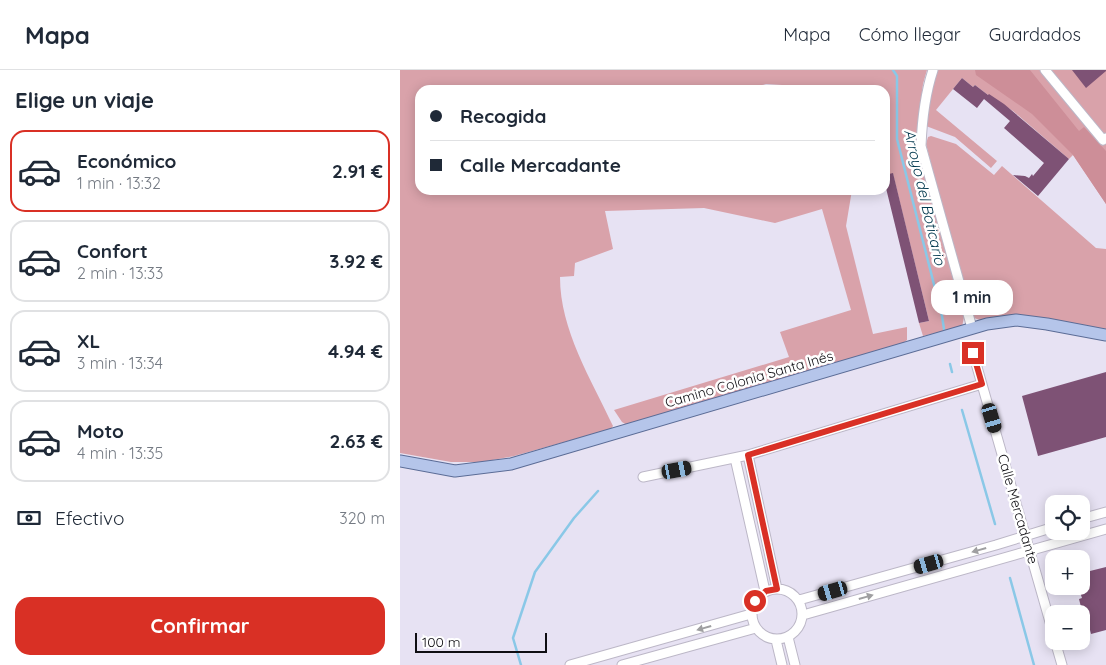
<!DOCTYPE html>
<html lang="es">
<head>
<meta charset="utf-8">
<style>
	body { margin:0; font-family:Quicksand,sans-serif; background:#f6f6f7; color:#1f2937; height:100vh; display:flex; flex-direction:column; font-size:19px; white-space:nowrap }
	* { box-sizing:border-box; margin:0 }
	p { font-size:16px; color:#747a83 }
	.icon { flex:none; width:28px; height:28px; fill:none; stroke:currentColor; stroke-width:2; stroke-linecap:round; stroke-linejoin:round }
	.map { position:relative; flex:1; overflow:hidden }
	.details { display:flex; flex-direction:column; background:#fff; width:400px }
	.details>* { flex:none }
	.hud { position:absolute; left:15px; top:15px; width:475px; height:110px; border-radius:15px; box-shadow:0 2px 12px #0003; display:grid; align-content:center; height:110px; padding:0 15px; background:#fff }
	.fabs { position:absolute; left:645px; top:425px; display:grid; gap:10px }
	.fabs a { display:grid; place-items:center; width:45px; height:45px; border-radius:10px; background:#fff; box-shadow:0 2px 12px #0003; font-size:25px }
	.scale { position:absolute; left:15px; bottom:12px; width:132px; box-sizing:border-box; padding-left:5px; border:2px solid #0f0e13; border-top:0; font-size:14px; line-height:18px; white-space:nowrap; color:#0f0e13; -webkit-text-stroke:4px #fff; paint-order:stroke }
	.end { position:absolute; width:22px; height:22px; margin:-11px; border:6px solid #d93025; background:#fff; box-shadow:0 0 0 2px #fff }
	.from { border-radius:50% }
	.bubble { position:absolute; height:35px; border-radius:15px; background:#fff; box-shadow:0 2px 12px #0003; font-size:16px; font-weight:700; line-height:35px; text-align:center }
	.car { position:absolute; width:15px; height:30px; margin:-15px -8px; border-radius:6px; box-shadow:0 0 4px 1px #0007; background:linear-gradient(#222 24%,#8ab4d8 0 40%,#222 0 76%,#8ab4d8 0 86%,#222 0) }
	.hud b { display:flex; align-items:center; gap:18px; height:48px; font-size:19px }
	.hud b+b { border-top:1px solid #e0e1e3 }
	.hud i { width:12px; height:12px; background:#1f2937 }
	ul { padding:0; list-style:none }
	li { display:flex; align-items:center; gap:15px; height:82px; margin:0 10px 8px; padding:0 5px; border:2px solid #e0e1e3; border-radius:15px }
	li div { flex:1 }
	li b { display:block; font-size:19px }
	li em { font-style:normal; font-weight:700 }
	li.selected { border-color:#d93025 }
	li>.icon { width:45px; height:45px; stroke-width:1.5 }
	h2 { padding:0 15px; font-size:22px; line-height:60px }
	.pay { display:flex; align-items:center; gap:12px; height:55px; padding:0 15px; font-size:19px }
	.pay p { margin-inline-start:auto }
	.cta { display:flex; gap:10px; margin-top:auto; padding:10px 15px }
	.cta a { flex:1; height:58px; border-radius:15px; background:#d93025; color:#fff; font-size:20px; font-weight:700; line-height:58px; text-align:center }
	header { display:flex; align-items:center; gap:30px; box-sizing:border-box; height:70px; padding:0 25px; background:#fff; border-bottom:1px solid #e0e1e3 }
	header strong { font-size:24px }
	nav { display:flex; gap:28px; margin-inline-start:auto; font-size:18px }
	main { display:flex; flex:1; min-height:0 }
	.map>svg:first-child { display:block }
	.green { fill:#d9a2aa }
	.forest { fill:#cd8e98 }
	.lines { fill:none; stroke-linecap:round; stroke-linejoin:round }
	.stream { stroke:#8ac8e7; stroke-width:2.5 }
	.building { fill:#7e5275 }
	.minor-casing { stroke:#bcb7c7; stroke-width:11 }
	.major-casing { stroke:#5b6c96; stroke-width:13 }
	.minor { stroke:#fff; stroke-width:9 }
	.major { stroke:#b5c5ea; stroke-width:11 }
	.oneway { fill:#9f9fa1 }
	.route { stroke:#d93025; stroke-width:6 }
	.labels { text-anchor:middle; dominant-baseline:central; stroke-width:5; stroke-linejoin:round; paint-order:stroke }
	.street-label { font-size:14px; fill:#0f0e13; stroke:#fff }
	.water-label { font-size:15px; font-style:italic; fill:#00374d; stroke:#fff }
</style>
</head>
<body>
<header>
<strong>Mapa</strong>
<nav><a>Mapa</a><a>Cómo llegar</a><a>Guardados</a></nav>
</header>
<main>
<section class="details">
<h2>Elige un viaje</h2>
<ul>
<li class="selected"><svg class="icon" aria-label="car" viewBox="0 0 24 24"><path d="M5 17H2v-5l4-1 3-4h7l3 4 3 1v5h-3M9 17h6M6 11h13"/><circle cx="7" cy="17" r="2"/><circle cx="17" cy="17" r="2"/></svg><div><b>Económico</b><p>1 min · 13:32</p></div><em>2.91 €</em></li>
<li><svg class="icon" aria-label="car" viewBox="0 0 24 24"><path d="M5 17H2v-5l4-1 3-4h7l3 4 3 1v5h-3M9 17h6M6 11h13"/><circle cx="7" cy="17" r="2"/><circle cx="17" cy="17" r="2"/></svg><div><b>Confort</b><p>2 min · 13:33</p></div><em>3.92 €</em></li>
<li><svg class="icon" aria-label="car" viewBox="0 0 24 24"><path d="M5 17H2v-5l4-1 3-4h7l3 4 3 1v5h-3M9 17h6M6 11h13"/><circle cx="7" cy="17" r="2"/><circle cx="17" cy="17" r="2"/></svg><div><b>XL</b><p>3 min · 13:34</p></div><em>4.94 €</em></li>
<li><svg class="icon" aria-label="car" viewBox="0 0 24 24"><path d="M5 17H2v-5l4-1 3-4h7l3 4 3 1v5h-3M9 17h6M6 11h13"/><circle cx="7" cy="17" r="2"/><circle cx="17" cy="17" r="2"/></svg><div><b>Moto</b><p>4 min · 13:35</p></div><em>2.63 €</em></li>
</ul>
<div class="pay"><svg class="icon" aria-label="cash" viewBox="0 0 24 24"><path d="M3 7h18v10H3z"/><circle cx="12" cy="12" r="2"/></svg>Efectivo<p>320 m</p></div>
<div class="cta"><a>Confirmar</a></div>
</section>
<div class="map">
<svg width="706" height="595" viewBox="0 0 706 595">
	<rect width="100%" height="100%" fill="#e7e2f3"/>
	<path class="green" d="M 0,0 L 527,0 L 523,14 L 517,66 L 520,91 L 564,247 L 562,257 L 523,266 L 519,253 L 529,251 L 493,104 L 485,105 L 485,20 L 387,20 L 382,15 L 366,14 L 345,20 L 20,20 L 20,120 L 452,120 L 446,156 L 473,264 L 507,257 L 507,270 L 502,274 L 227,355 L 222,352 L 214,340 L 389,287 L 380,262 L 451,240 L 422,139 L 375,153 L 304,138 L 205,141 L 213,179 L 175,193 L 174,206 L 160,207 C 160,260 191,309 213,356 L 211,359 L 114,386 L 82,392 L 51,392 L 0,383 Z
		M 538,0 L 706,0 L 706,134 L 673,85 L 669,89 L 613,41 L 588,25 L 575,15 L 573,17 L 562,8 L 536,40 L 597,91 L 591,98 L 555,67 L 526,56 L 532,16 Z
		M 531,66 L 556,74 L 594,105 L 602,96 L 696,178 L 706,179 L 706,260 L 594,248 L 580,250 L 574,248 L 541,134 L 526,74 L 528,67 Z"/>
	<path class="forest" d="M 575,0 L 630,0 L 679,61 L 684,57 L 706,81 L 706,134 L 673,85 L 632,44 L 576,5 Z"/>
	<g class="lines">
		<path class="stream" d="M 493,0 L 497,6 L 497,69 L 542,246 L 544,259
			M 550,294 L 552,302
			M 562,340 L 595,454
			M 610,508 L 634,595
			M 121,595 L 113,568 L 135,502 L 174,448 L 198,421"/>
	</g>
	<path class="building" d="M 672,0 L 706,0 L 706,1 L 686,18 Z
		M 562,8 L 573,17 L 575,15 L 588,25 L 589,24 L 604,34 L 669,89 L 638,126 L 613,105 L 625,106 L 629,108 L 632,104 L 633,106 L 644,93 L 604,58 L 610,51 L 584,29 L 577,38 L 553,19 Z
		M 493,103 L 529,251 L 519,253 L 485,114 L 485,105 Z
		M 706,302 L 706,367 L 638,386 L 622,326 Z
		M 689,496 L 690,501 L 706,497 L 706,560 L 691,564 L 684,536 L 681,537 L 679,529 L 682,528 L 678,516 L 681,516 L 681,498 Z"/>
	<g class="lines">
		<g class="minor-casing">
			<path id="minor" d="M 533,0 C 525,24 522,51 521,76 L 572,258
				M 645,0 L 703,70 L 706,68
				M 573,283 L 654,566
				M 348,385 L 377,519
				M 335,388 L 365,521
				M 243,407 L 348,385 L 582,314
				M 681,449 L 706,442
				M352 544a25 25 0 1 1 50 0a25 25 0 1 1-50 0Z
				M 399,530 L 596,475 L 654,457
				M 403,545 L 706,459
				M 388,567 L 395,595
				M 376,570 L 382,595
				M 655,571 L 662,595
				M 170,595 L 351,544
				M 222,595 L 356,558"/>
		</g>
		<g class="major-casing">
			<path id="major" d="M 0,391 L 55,401 L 111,394 L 587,254 L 616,250 L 647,254 L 706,265"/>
		</g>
		<use href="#minor" class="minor"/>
		<use href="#major" class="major"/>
	</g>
	<defs><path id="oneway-solid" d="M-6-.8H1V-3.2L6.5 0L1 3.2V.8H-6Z" transform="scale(1.25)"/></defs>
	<g class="oneway">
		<use href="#oneway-solid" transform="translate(579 480) rotate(164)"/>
		<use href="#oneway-solid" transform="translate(466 527) rotate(-16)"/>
		<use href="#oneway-solid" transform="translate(304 558) rotate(164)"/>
	</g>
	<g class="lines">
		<path class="route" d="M 355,531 L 366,521 L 377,519 L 348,385 L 582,314 L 573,283"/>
	</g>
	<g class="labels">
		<g class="street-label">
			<text transform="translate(349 309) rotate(-16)">Camino Colonia Santa Inés</text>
			<text transform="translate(618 439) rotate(74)">Calle Mercadante</text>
		</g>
		<g class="water-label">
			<text transform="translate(525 127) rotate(77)">Arroyo del Boticario</text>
		</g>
	</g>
</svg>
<div class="fabs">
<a><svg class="icon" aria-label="locate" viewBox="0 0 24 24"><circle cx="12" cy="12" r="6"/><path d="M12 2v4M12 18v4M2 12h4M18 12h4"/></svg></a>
<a>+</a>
<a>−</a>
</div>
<div class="scale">100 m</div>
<i class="end from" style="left:355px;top:531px"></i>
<i class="end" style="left:573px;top:283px"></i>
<div class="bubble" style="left:531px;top:210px;width:82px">1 min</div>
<i class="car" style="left:592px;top:348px;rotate:163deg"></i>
<i class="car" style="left:277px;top:400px;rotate:79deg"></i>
<i class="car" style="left:529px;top:494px;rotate:254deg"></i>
<i class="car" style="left:433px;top:521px;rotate:254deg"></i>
<div class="hud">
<b><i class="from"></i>Recogida</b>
<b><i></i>Calle Mercadante</b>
</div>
</div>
</main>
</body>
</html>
